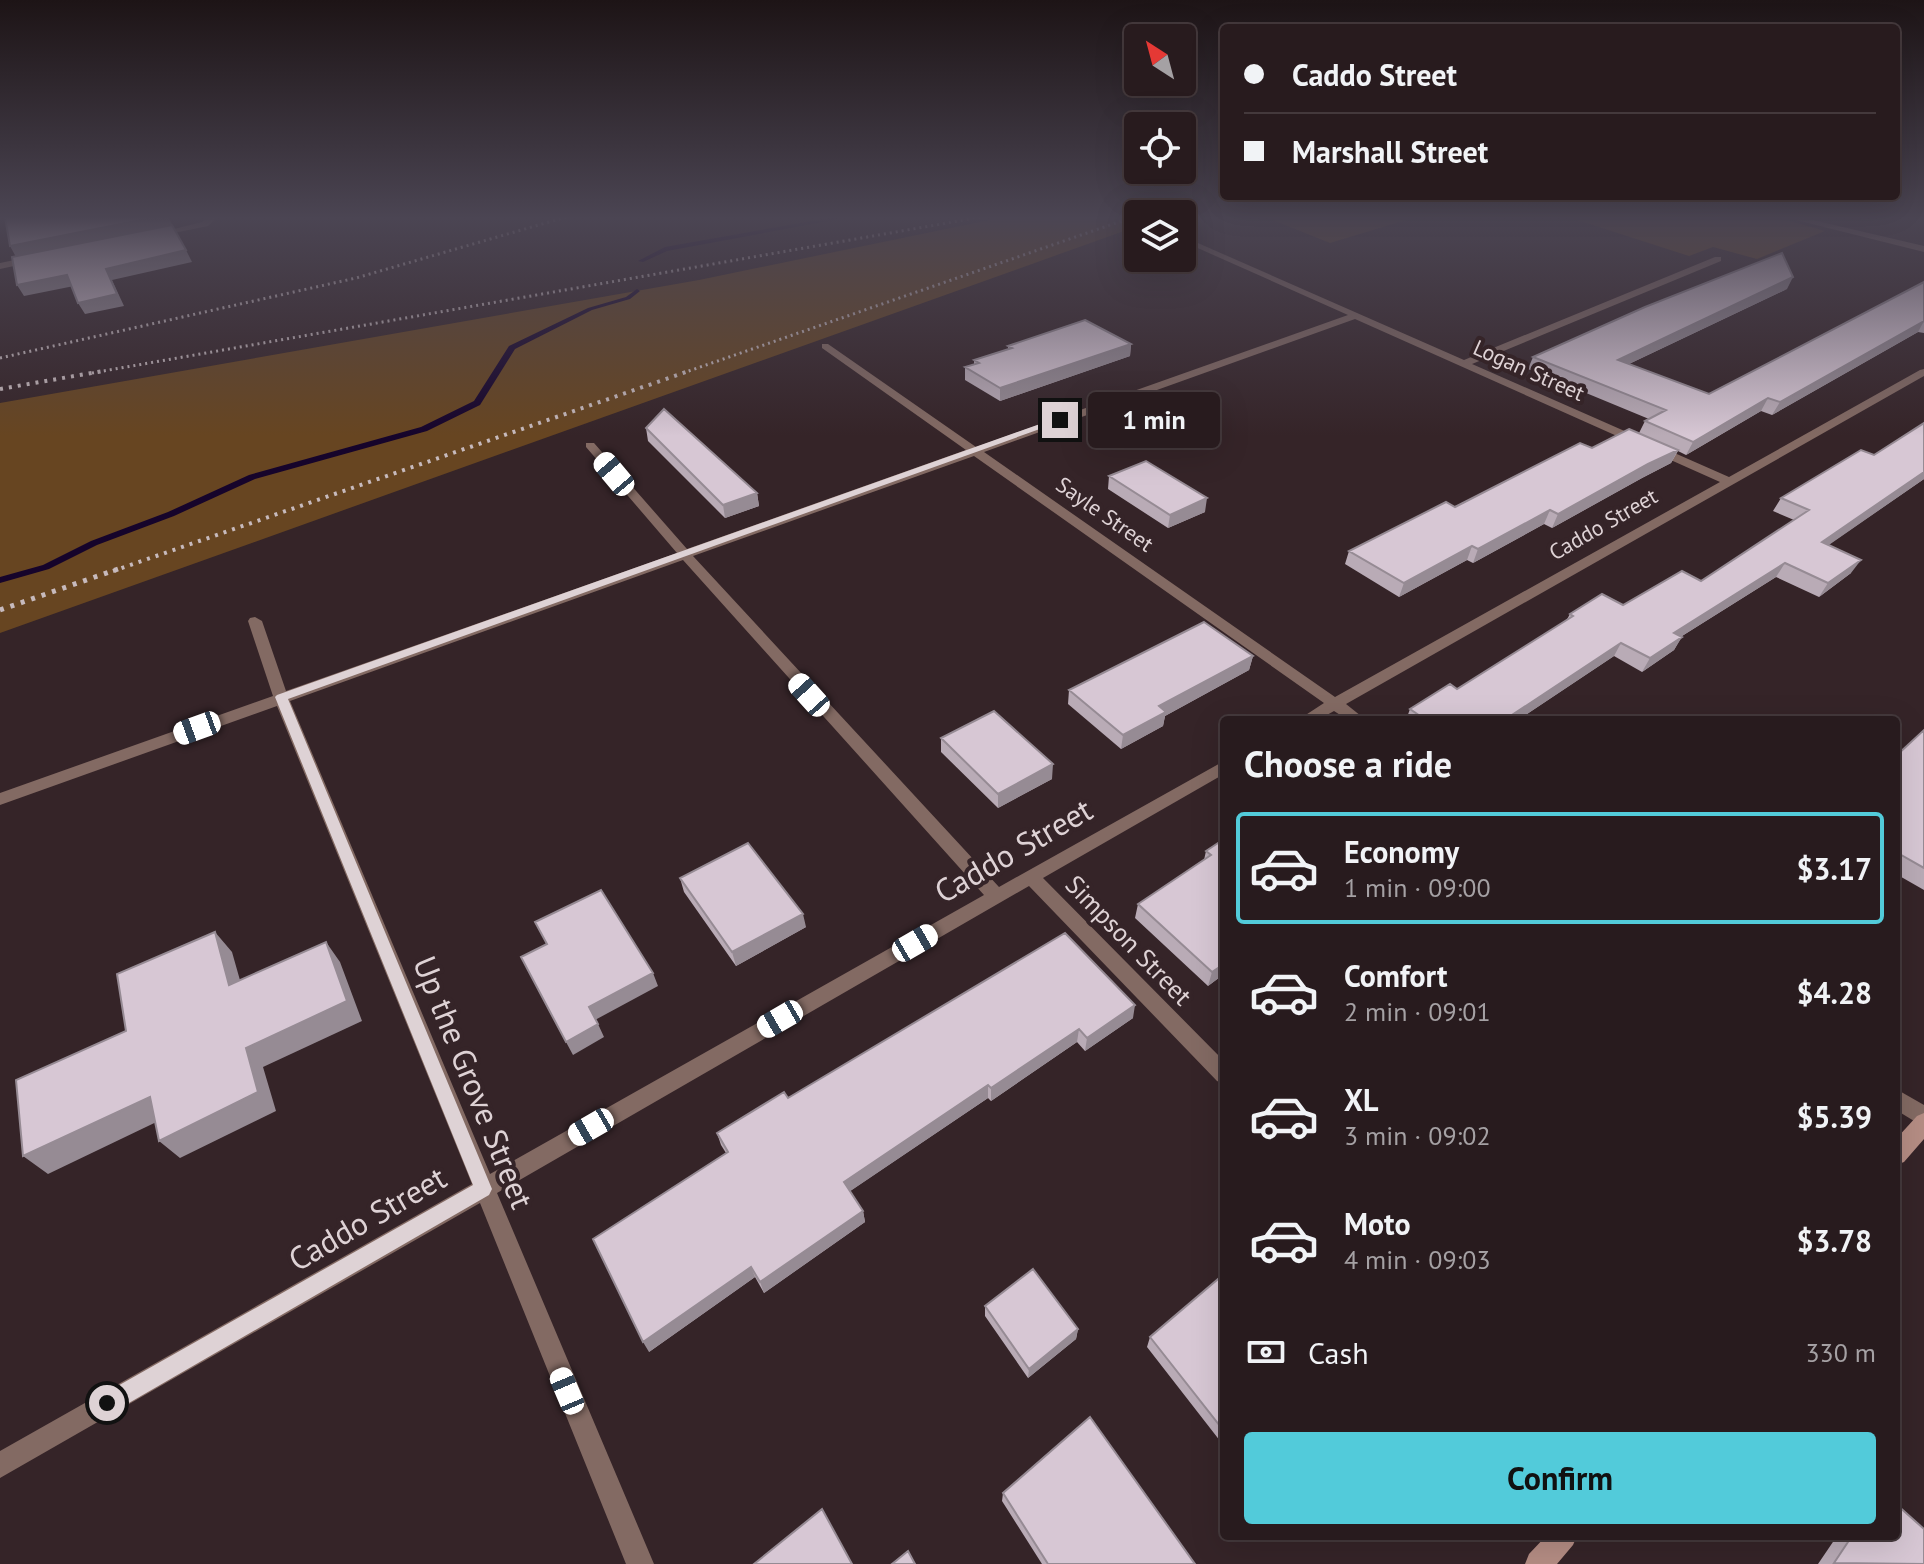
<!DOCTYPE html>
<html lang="en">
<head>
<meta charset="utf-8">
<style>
	body { margin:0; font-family:"PT Sans",sans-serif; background:#302427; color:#f1f3f6; height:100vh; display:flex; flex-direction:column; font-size:30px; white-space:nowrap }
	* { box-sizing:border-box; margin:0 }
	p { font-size:26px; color:#a5a1a4 }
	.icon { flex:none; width:44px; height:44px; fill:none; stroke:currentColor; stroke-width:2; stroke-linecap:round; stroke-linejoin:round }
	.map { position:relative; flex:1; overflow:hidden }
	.panel { position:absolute; left:1220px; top:716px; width:680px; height:824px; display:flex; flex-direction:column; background:#281b1e; border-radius:8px; box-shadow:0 8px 32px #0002,0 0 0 2px #44393c }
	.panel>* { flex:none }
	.hud { position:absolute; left:1220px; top:24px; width:680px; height:176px; border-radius:8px; box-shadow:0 8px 32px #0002,0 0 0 2px #44393c; display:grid; align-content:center; height:176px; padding:0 24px; background:#281b1e }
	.needle { width:52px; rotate:324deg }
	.buttons { position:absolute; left:1124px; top:24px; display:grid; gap:16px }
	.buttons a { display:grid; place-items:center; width:72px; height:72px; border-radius:8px; background:#281b1e; box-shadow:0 8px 32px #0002,0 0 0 2px #44393c; font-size:40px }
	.end { position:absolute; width:36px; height:36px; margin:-18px; border:10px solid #ded2d5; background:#111; box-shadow:0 0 0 4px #111 }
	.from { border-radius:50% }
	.bubble { position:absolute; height:56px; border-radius:8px; background:#281b1e; box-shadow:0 8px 32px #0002,0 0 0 2px #44393c; font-size:26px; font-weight:700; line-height:56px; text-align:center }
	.car { position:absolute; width:24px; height:48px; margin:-24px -12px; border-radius:10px; box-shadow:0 0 6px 2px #0007; background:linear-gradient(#fff 24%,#345 0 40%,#fff 0 76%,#345 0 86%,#fff 0) }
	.hud b { display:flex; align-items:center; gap:28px; height:76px; font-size:30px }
	.hud b+b { border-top:2px solid #44393c }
	.hud i { width:20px; height:20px; background:#f1f3f6 }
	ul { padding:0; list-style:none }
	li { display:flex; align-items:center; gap:24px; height:112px; margin:0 16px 12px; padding:0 8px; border:4px solid transparent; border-radius:8px }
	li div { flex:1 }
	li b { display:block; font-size:30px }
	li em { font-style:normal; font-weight:700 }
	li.active { border-color:#52cbda }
	li>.icon { width:72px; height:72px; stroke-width:1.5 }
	h2 { padding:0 24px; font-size:36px; line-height:96px }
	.pay { display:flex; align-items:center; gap:20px; height:88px; padding:0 24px; font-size:30px }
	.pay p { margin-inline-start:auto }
	.cta { display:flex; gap:16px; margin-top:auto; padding:16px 24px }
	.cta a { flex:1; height:92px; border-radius:8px; background:#52cbda; color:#111; font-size:32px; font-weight:700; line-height:92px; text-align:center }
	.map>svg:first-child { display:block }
	.green { fill:#674521 }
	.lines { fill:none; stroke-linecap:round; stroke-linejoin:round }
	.stream { fill:#16042b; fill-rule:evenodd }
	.street { fill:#836a63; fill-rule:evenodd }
	.secondary { fill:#b58d84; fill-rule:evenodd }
	.rail-far2 { stroke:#c7babd; stroke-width:3; stroke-dasharray:2 4; stroke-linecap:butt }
	.rail-far1 { stroke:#c7babd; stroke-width:4; stroke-dasharray:3 6; stroke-linecap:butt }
	.rail { stroke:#c7babd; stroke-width:5; stroke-dasharray:4 7; stroke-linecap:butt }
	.wall { fill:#b9abb6 }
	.shaded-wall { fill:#968b94 }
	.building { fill:#d7c7d4; stroke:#968b94; stroke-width:2 }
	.route { fill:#ded2d5 }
	.labels { text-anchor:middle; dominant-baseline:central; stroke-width:8; stroke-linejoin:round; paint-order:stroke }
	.far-street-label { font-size:22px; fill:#ded2d5; stroke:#352428 }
	.street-label { font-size:26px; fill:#ded2d5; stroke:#352428 }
	.near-street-label { font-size:32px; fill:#ded2d5; stroke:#352428 }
</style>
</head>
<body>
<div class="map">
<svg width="1924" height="1564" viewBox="0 0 1924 1564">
	<rect width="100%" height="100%" fill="#352428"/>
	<path class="green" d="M 1004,217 L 1138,217 L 1138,226 L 0,633 L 0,403 L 699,280 Z
		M 1265,217 L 1416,217 L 1330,243 Z
		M 1568,217 L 1776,217 L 1825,231 L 1757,259 L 1713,247 L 1689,256 Z"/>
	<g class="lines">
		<path class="stream" d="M 834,217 L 849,217 L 667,251 L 643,262 L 638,261 L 665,247 Z
			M 637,289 L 640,291 L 630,299 L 592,310 L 515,349 L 480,405 L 427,431 L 255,479 L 174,516 L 97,545 L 49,569 L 0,583 L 0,577 L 43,565 L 91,541 L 168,512 L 249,475 L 421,427 L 474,401 L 509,346 L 588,308 L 626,297 Z"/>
		<path class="street" d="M 209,217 L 218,217 L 208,226 L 154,237 L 150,235 L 202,222 Z
			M 1784,217 L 1800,217 L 1924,246 L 1924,252 Z
			M 1182,236 L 1464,360 L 1715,257 L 1721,257 L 1721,261 L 1472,364 L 1729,477 L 1920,370 L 1924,369 L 1924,376 L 1346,704 L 1366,720 L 1348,720 L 1334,711 L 1318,720 L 1298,720 L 1324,703 L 974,456 L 693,556 L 999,887 L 1224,761 L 1224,774 L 1043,878 L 1224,1061 L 1224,1084 L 1217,1081 L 1029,886 L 497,1193 L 654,1564 L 626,1564 L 480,1203 L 0,1478 L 0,1451 L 472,1184 L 277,706 L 0,805 L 0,793 L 273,696 L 248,621 L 250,618 L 255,617 L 262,621 L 286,691 L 677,553 L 586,447 L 586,443 L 594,443 L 687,549 L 966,450 L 822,348 L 822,344 L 828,344 L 976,447 L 1348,315 L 1182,241 ZM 1355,319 L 1720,482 L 1335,697 L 984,452 ZM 683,560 L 984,895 L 490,1174 L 290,701 Z
			M 34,256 L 38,259 L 37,261 L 0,269 L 0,263 Z
			M 1896,1089 L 1924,1105 L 1924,1127 L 1896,1110 Z"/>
		<path class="secondary" d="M 1924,1113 L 1924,1139 L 1904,1162 L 1896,1165 L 1896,1139 L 1917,1116 Z
			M 1546,1536 L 1577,1536 L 1573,1545 L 1557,1564 L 1525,1564 L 1529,1554 Z"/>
		<path class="rail-far2" d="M 0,358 L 356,278 L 566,217
			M 92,373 L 981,217
			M 683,373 L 1133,217"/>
		<path class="rail-far1" d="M 0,389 L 103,371
			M 113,571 L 689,371"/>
		<path class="rail" d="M 0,610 L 118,569"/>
	</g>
	<path class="wall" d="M 1924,282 L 1924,333 L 1918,332 L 1772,415 L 1761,411 L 1686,455 L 1678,451 L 1671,463 L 1642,478 L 1552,528 L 1544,524 L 1473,563 L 1467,560 L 1399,597 L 1345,564 L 1349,551 L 1592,448 L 1639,433 L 1645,421 L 1649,419 L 1528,369 L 1533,357 L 1787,289 L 1629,364 L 1709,394 Z
		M 1131,344 L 1130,356 L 1000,401 L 965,380 L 965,367 L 974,364 L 974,360 L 1008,349 L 1008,346 Z
		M 1924,423 L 1924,479 L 1828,545 L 1851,573 L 1819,597 L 1776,577 L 1682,636 L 1674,650 L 1642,672 L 1614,656 L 1518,720 L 1406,720 L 1410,709 L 1457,689 L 1566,621 L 1570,614 L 1623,605 L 1701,581 L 1794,520 L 1773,511 L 1781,498 L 1874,455 Z
		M 646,428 L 757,493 L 759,506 L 725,518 L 648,441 Z
		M 1109,476 L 1205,512 L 1168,528 L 1108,489 Z
		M 1253,656 L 1249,670 L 1165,716 L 1163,726 L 1121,749 L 1068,704 L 1069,690 Z
		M 1924,730 L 1924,890 L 1896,874 L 1896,756 Z
		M 941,738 L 1052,779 L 998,808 L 941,752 Z
		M 1224,839 L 1224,974 L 1208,986 L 1135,918 L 1138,904 L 1204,860 L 1206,851 Z
		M 680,878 L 806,927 L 736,966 L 684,892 Z
		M 1065,933 L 1133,1018 L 1085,1051 L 1077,1042 L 991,1101 L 988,1098 L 850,1191 L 863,1211 L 865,1222 L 764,1293 L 755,1277 L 649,1352 L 726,1153 L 721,1145 L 717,1133 L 788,1098 Z
		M 1224,1274 L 1224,1446 L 1147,1347 L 1150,1337 Z
		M 985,1306 L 1078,1329 L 1076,1339 L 1028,1378 L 985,1316 Z
		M 1003,1493 L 1195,1564 L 1042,1564 L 1002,1501 Z
		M 1837,1536 L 1896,1536 L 1924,1564 L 1818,1564 Z"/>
	<path class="shaded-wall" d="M 156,217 L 168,217 L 173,226 L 16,257 L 10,246 Z
		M 186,250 L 192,262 L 112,280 L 124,306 L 85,314 L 78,303 L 106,269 Z
		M 67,275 L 74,286 L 24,296 L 17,285 Z
		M 1793,277 L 1787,289 L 1612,372 L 1618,360 Z
		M 1924,321 L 1918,332 L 1772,415 L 1780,402 Z
		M 1131,344 L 1130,356 L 1000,401 L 1000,388 Z
		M 1768,398 L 1761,411 L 1686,455 L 1693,442 Z
		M 1678,450 L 1671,463 L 1642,478 L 1552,528 L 1558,514 L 1648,464 Z
		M 1924,472 L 1924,479 L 1813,556 L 1822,542 Z
		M 757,493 L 759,506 L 725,518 L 723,505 Z
		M 1207,498 L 1205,512 L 1168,528 L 1170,515 Z
		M 1550,510 L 1544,524 L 1473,563 L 1478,549 Z
		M 1472,546 L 1467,560 L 1399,597 L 1404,583 Z
		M 1861,560 L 1851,573 L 1819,597 L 1828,583 Z
		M 1785,563 L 1776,577 L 1666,646 L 1674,633 Z
		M 1682,637 L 1674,650 L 1642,672 L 1650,658 Z
		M 1621,643 L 1614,656 L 1518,720 L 1505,720 Z
		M 1253,656 L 1249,670 L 1165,716 L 1163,726 L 1121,749 L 1123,735 L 1159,706 Z
		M 1053,764 L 1052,779 L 998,808 L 998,794 Z
		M 803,914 L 806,927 L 736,966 L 732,952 Z
		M 215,932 L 232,952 L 247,1005 L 229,985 Z
		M 326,942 L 340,962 L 362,1021 L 263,1067 L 276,1111 L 180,1158 L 159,1141 Z
		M 1224,964 L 1224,974 L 1208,986 L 1212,972 Z
		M 653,973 L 658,986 L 595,1020 L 589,1007 Z
		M 1135,1005 L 1133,1018 L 1085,1051 L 1087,1038 Z
		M 598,1024 L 604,1037 L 573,1055 L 566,1042 Z
		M 1079,1029 L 1077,1042 L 991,1101 L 991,1088 Z
		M 988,1085 L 988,1098 L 846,1194 L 844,1182 Z
		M 150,1097 L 171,1115 L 48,1174 L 23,1156 Z
		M 863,1211 L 865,1222 L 764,1293 L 760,1282 Z
		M 751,1267 L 755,1277 L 649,1352 L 643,1342 Z
		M 1078,1329 L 1076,1339 L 1028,1378 L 1029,1369 Z"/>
	<path class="building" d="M 5,217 L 156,217 L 10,246 Z
		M 172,225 L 186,250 L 106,269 L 117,294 L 78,303 L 67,275 L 17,285 L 12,257 Z
		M 1782,253 L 1793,277 L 1618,360 L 1709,394 L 1924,282 L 1924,321 L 1780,402 L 1768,398 L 1693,442 L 1645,421 L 1666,410 L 1533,357 L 1645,307 Z
		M 1085,320 L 1131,344 L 1000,388 L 965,367 L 979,363 L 974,360 L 1012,348 L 1008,346 Z
		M 664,409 L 757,493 L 723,505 L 646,428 Z
		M 1924,423 L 1924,472 L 1822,542 L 1861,560 L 1828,583 L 1785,563 L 1674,633 L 1682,637 L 1650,658 L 1621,643 L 1506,719 L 1507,720 L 1426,720 L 1410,709 L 1450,684 L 1457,689 L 1573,616 L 1570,614 L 1602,594 L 1623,605 L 1682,571 L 1701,581 L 1809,510 L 1781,498 L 1861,450 L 1874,455 Z
		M 1629,429 L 1678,450 L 1648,464 L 1558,514 L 1550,510 L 1478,549 L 1472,546 L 1404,583 L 1349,551 L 1446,502 L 1455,507 L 1580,443 L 1592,448 Z
		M 1146,461 L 1207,498 L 1170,515 L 1109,476 Z
		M 1204,622 L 1253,656 L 1159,706 L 1166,712 L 1123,735 L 1069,690 Z
		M 994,711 L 1053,764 L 998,794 L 941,738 Z
		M 1924,730 L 1924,868 L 1896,852 L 1896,780 L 1898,778 L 1896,777 L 1896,756 Z
		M 1224,839 L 1224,964 L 1212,972 L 1138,904 L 1211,855 L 1206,851 Z
		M 748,843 L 803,914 L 732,952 L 680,878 Z
		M 601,890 L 653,973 L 589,1007 L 598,1024 L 566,1042 L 521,957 L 547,944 L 535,922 Z
		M 215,932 L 229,985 L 326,942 L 347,1001 L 246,1048 L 258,1092 L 159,1141 L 150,1097 L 23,1156 L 16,1080 L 126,1031 L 117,974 Z
		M 1065,933 L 1135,1005 L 1087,1038 L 1079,1029 L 991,1088 L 988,1085 L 844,1182 L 863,1211 L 760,1282 L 751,1267 L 643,1342 L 593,1239 L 728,1152 L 717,1133 L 784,1092 L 788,1098 Z
		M 1033,1269 L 1078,1329 L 1029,1369 L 985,1306 Z
		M 1224,1274 L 1224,1431 L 1150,1337 Z
		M 1090,1417 L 1195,1564 L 1048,1564 L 1003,1493 Z
		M 1896,1504 L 1924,1529 L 1924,1564 L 1834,1563 L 1852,1536 L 1896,1536 Z
		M 822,1509 L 852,1564 L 754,1564 Z
		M 908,1551 L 915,1564 L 892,1564 Z"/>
	<linearGradient id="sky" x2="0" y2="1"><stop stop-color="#1d1416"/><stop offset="0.5" stop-color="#4b4553"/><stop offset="1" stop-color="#4b4553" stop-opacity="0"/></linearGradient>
	<rect width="1924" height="436" fill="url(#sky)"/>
	<path class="route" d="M 1057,418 L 1065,420 L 288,699 L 492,1189 L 489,1195 L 115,1411 L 107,1414 L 100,1411 L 97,1403 L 100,1396 L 473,1185 L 275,697 L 277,695 Z"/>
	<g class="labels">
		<g class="far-street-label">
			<text transform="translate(1529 370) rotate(24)">Logan Street</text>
			<text transform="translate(1105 514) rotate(35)">Sayle Street</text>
			<text transform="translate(1603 524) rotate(-30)">Caddo Street</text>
		</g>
		<g class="street-label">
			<text transform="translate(1129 940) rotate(46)">Simpson Street</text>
		</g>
		<g class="near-street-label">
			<text transform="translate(1013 850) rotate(-30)">Caddo Street</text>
			<text transform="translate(474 1082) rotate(68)">Up the Grove Street</text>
			<text transform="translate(367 1218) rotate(-30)">Caddo Street</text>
		</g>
	</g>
</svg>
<div class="buttons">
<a><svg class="needle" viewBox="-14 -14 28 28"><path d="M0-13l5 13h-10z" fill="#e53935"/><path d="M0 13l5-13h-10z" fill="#a5a1a4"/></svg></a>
<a><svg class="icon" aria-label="locate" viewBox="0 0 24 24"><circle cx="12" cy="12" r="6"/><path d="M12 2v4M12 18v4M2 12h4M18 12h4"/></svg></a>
<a><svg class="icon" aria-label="layers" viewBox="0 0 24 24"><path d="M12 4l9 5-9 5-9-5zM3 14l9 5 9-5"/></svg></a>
</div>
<i class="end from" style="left:107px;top:1403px"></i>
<i class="end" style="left:1060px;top:420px"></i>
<div class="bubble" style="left:1088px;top:392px;width:132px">1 min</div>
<i class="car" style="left:614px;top:474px;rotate:320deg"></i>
<i class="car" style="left:809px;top:695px;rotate:318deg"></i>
<i class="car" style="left:197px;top:728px;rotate:250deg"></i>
<i class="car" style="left:915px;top:943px;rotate:60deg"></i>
<i class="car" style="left:780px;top:1019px;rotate:240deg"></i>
<i class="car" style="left:591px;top:1127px;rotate:240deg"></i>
<i class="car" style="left:567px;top:1391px;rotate:337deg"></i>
<div class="hud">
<b><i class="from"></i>Caddo Street</b>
<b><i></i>Marshall Street</b>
</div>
<section class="panel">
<h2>Choose a ride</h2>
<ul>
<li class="active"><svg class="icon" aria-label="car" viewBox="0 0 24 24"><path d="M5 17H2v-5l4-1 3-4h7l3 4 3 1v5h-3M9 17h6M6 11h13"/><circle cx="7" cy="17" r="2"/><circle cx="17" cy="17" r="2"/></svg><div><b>Economy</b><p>1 min · 09:00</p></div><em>$3.17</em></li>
<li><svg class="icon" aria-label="car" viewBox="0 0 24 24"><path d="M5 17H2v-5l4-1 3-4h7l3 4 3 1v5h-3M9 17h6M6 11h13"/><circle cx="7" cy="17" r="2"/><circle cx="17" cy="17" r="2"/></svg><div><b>Comfort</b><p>2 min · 09:01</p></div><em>$4.28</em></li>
<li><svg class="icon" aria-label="car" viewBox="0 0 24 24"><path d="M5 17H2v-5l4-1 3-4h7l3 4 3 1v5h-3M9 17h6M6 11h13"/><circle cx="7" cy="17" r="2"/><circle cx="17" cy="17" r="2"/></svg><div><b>XL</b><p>3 min · 09:02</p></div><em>$5.39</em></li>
<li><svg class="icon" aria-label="car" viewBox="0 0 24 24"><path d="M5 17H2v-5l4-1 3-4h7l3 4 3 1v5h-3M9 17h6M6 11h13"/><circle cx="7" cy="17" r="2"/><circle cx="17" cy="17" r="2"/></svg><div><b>Moto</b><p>4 min · 09:03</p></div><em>$3.78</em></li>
</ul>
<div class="pay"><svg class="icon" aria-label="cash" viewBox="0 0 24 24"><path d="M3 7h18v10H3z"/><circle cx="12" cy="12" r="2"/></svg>Cash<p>330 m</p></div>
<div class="cta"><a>Confirm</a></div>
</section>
</div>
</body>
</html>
